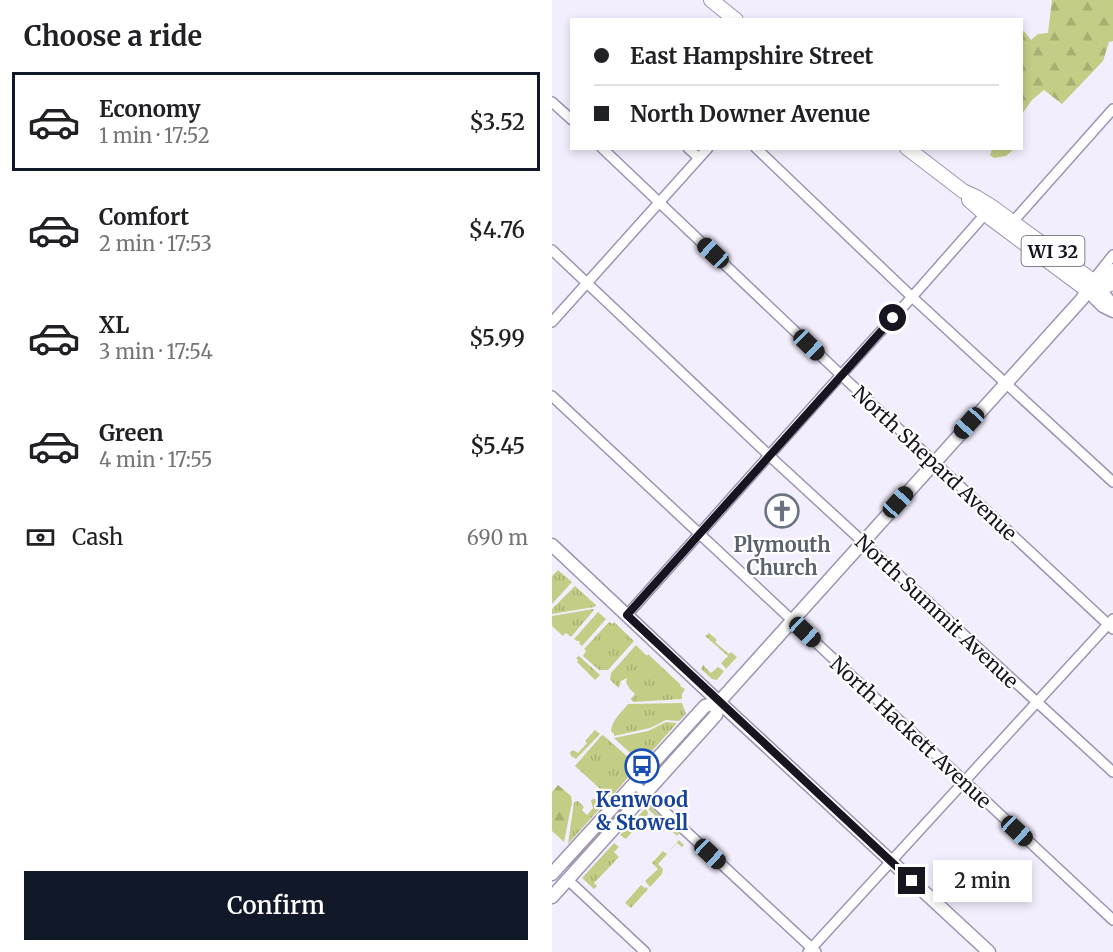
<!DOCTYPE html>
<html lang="en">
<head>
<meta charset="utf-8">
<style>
	body { margin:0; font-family:Merriweather,serif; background:#f6f6f6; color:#202124; height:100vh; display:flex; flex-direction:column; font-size:22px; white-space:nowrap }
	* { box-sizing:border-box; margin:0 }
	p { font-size:20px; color:#757577 }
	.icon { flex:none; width:33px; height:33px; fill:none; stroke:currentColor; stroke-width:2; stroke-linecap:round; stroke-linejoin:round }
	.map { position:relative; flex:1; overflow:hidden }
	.sheet { display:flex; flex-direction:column; background:#fff; width:552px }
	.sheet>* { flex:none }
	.guide { position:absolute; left:18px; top:18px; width:453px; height:132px; border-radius:0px; box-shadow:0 3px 9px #0003; display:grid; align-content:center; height:132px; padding:0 24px; background:#fff }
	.end { position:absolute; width:27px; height:27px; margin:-14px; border:8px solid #181420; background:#fff; box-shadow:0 0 0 3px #fff }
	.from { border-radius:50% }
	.bubble { position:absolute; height:42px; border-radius:0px; background:#fff; box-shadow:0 3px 9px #0003; font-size:20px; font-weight:600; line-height:42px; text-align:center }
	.car { position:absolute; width:18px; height:36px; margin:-18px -9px; border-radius:8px; box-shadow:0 0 4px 2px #0007; background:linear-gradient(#222 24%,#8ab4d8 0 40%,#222 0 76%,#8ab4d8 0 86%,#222 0) }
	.guide b { display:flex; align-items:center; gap:21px; height:57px; font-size:22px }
	.guide b+b { border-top:2px solid #e0e0e0 }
	.guide i { width:15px; height:15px; background:#202124 }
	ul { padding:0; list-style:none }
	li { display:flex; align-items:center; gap:18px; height:99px; margin:0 12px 9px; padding:0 12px; border:3px solid transparent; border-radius:0px }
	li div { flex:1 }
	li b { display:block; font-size:22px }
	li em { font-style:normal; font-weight:600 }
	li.active { border-color:#111827 }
	li>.icon { width:54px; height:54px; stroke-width:1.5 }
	h2 { padding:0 24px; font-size:27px; line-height:72px }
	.pay { display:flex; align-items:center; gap:15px; height:66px; padding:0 24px; font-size:22px }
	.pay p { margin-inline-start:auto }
	.cta { display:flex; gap:12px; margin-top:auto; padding:12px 24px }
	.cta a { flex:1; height:69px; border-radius:0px; background:#111827; color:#fff; font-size:24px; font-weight:600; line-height:69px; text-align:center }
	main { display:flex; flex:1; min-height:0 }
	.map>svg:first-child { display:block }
	.grass { fill:url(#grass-tufts) }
	.forest { fill:url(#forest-firs) }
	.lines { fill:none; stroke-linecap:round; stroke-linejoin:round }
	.street-casing { stroke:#9f93b4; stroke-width:12 }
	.secondary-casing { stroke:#9f93b4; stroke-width:15 }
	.primary-casing { stroke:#9f93b4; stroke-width:16 }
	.street { stroke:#fff; stroke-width:9 }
	.secondary { stroke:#fff; stroke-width:12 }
	.primary { stroke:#fff; stroke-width:14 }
	.route { stroke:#181420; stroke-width:8 }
	.labels { text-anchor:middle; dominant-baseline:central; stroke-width:4.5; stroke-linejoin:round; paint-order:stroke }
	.shield { fill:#fff; stroke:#5d5a63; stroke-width:1.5 }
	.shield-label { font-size:18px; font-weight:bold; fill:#181420 }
	.street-label { font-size:20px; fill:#181420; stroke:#fff }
	.worship-label { font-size:20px; font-weight:bold; fill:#5b616d; stroke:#fff }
	.transit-label { font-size:20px; font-weight:bold; fill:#164399; stroke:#fff }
</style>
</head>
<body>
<main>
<section class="sheet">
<h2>Choose a ride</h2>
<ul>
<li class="active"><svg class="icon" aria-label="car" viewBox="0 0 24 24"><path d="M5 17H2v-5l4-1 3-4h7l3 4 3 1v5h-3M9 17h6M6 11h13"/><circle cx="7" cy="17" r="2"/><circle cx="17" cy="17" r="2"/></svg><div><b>Economy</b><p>1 min · 17:52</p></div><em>$3.52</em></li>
<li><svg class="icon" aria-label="car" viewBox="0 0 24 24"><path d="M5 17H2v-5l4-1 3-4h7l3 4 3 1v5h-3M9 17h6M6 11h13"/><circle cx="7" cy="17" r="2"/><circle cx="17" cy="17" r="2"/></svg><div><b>Comfort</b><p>2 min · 17:53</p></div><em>$4.76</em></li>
<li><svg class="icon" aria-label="car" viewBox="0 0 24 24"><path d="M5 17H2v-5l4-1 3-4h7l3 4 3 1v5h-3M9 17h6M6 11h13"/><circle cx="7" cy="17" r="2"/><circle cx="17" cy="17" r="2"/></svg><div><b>XL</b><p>3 min · 17:54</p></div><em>$5.99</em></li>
<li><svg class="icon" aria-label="car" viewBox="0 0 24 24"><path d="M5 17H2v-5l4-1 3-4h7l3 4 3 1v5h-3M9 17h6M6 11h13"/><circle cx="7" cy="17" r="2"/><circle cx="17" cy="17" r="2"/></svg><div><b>Green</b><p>4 min · 17:55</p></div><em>$5.45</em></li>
</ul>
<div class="pay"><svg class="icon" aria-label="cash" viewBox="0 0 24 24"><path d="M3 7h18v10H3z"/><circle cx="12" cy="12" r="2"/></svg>Cash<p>690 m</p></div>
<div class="cta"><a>Confirm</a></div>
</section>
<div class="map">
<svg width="561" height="952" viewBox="0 0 561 952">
	<defs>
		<pattern id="grass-tufts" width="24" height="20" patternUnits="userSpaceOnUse" patternTransform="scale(1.5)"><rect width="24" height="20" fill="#c4cd85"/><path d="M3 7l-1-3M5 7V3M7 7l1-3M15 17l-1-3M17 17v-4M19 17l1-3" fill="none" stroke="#a8af73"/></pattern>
		<pattern id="forest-firs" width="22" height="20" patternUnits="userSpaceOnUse" patternTransform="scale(1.5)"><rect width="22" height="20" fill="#c4cd85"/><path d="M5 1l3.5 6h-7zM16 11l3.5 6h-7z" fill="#a8af73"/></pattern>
	</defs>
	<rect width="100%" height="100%" fill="#f3eefd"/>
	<path class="grass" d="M 6,570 L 20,582 L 0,604 L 0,576 Z
		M 23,586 L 44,605 L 42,607 L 0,614 L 0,609 Z
		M 41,609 L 42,610 L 19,637 L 14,633 L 11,636 L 0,626 L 0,616 Z
		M 46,612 L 54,619 L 30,646 L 27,643 L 28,641 L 25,641 L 22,639 Z
		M 57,622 L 61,624 L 62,622 L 82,641 L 56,670 L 47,670 L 31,656 L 34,651 L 32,649 Z
		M 157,633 L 165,640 L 163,642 L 177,654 L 179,652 L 185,657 L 174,669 L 169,663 L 176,656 L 153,636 Z
		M 84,645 L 95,656 L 96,654 L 129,685 L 128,686 L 133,689 L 130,694 L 130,699 L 81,702 L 79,699 L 83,694 L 77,688 L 74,682 L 75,678 L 69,681 L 67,688 L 58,680 L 59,673 Z
		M 27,656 L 48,675 L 43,680 L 25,662 L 26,660 L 24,658 Z
		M 151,665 L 159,673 L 166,667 L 172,671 L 165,680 L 160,679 L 149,669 Z
		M 130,703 L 134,714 L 127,721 L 114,720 L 98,728 L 62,736 L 62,734 L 59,731 C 60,720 69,713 76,704 Z
		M 114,722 L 125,723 L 94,758 L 92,756 L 88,760 L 89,763 L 62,738 L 96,731 Z
		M 43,730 L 48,734 L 24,759 L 19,756 L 18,752 L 21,750 L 26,753 L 35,743 L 33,741 Z
		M 137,731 L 139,733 L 137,737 L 98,782 L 95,780 L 96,776 Z
		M 51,735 L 86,766 L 59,797 L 57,797 L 23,766 L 49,736 Z
		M 78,798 L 81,800 L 19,868 L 15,865 L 75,799 Z
		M 41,799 L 44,799 L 51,805 L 16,844 L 22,802 L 26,801 L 32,807 L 30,810 L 35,815 L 41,808 L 39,800 Z
		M 96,805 L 127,833 L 125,836 L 94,807 Z
		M 93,809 L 96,812 L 95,817 L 94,816 L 74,839 L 68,835 Z
		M 127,840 L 132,845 L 130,847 L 125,843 L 106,864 L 111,869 L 110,874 L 98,887 L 93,881 L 106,869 L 100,863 L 111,851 L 115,854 Z
		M 62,843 L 67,847 L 62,852 L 67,857 L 42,883 L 45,886 L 42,889 L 30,878 Z
		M 89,885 L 93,888 L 94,887 L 96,889 L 79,908 L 73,903 Z"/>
	<path class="forest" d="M 500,0 L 561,0 L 561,41 L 557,42 L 551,61 L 510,104 L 492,90 L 480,100 L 470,114 L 470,32 L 472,31 L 479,40 L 486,34 L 496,33 Z
		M 440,149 L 440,148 L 462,149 L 454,156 L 442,158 L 438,155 Z
		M 6,785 L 19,796 L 20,802 L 12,842 L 0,831 L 0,792 Z"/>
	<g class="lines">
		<g class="street-casing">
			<path id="street" d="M 0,102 L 20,120
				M 50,148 L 289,375 L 561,629
				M 136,148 L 147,158
				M 204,148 L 360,297 L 561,482
				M 458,225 L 561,109
				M 0,250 L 223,461 L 561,772
				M 542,279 L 561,255
				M 0,322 L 156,148
				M 0,396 L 561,920
				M 75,615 L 289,375 L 360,297 L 435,212
				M 83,784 L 264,952
				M 16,880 L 93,952
				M 256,952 L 561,619"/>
		</g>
		<g class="secondary-casing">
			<path id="secondary" d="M 535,290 L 551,306 L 561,311
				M 0,545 L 167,702 L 437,952
				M 0,874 L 153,706 L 167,702
				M 0,897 L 164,715 L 167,702 L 530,299 L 541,281 L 557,301 L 560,309"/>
		</g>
		<g class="primary-casing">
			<path id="primary" d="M 159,0 L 184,20
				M 355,148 L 411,191 L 424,197 L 440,207 L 541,281 L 561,271
				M 417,200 L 433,214 L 535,290 L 542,290 L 561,283"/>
		</g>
		<use href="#street" class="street"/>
		<use href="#secondary" class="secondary"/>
		<use href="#primary" class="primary"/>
	</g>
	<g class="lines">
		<path class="route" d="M 341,318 L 75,615 L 360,881"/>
	</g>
	<defs>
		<g id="church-ring" transform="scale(1.725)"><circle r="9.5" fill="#fff" stroke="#6b7280" stroke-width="1.5"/><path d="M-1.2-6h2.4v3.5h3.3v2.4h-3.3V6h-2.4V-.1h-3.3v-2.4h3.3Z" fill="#6b7280"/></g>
		<g id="bus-ring" transform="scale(1.725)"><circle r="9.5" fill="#fff" stroke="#1a4fb4" stroke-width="1.5"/><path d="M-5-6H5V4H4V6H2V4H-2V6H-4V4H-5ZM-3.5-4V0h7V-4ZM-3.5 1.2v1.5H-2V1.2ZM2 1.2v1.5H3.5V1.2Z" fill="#1a4fb4"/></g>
	</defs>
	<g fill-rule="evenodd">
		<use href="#church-ring" x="230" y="511"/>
		<use href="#bus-ring" x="90" y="766"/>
	</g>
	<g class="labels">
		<rect class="shield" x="469.5" y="236" width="63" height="30" rx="4.5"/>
		<g class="shield-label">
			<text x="501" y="251">WI 32</text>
		</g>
		<g class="street-label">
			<text transform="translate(383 463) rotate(43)">North Shepard Avenue</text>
			<text transform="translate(385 611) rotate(43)">North Summit Avenue</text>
			<text transform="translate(359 732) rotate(43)">North Hackett Avenue</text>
		</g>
		<g class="worship-label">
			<text x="230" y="544">Plymouth<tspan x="230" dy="23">Church</tspan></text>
		</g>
		<g class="transit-label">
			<text x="90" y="799">Kenwood<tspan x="90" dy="23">&amp; Stowell</tspan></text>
		</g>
	</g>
</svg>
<i class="end from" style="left:341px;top:318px"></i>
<i class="end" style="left:360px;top:881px"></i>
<div class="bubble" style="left:381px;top:860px;width:99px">2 min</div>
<i class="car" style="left:161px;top:253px;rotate:313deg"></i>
<i class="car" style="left:257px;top:345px;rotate:134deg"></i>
<i class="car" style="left:417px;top:423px;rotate:222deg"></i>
<i class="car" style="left:346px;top:502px;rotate:42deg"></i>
<i class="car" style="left:253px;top:632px;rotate:133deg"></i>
<i class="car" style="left:465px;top:831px;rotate:133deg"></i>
<i class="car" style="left:158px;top:854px;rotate:133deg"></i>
<div class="guide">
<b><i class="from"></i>East Hampshire Street</b>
<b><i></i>North Downer Avenue</b>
</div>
</div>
</main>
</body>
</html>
